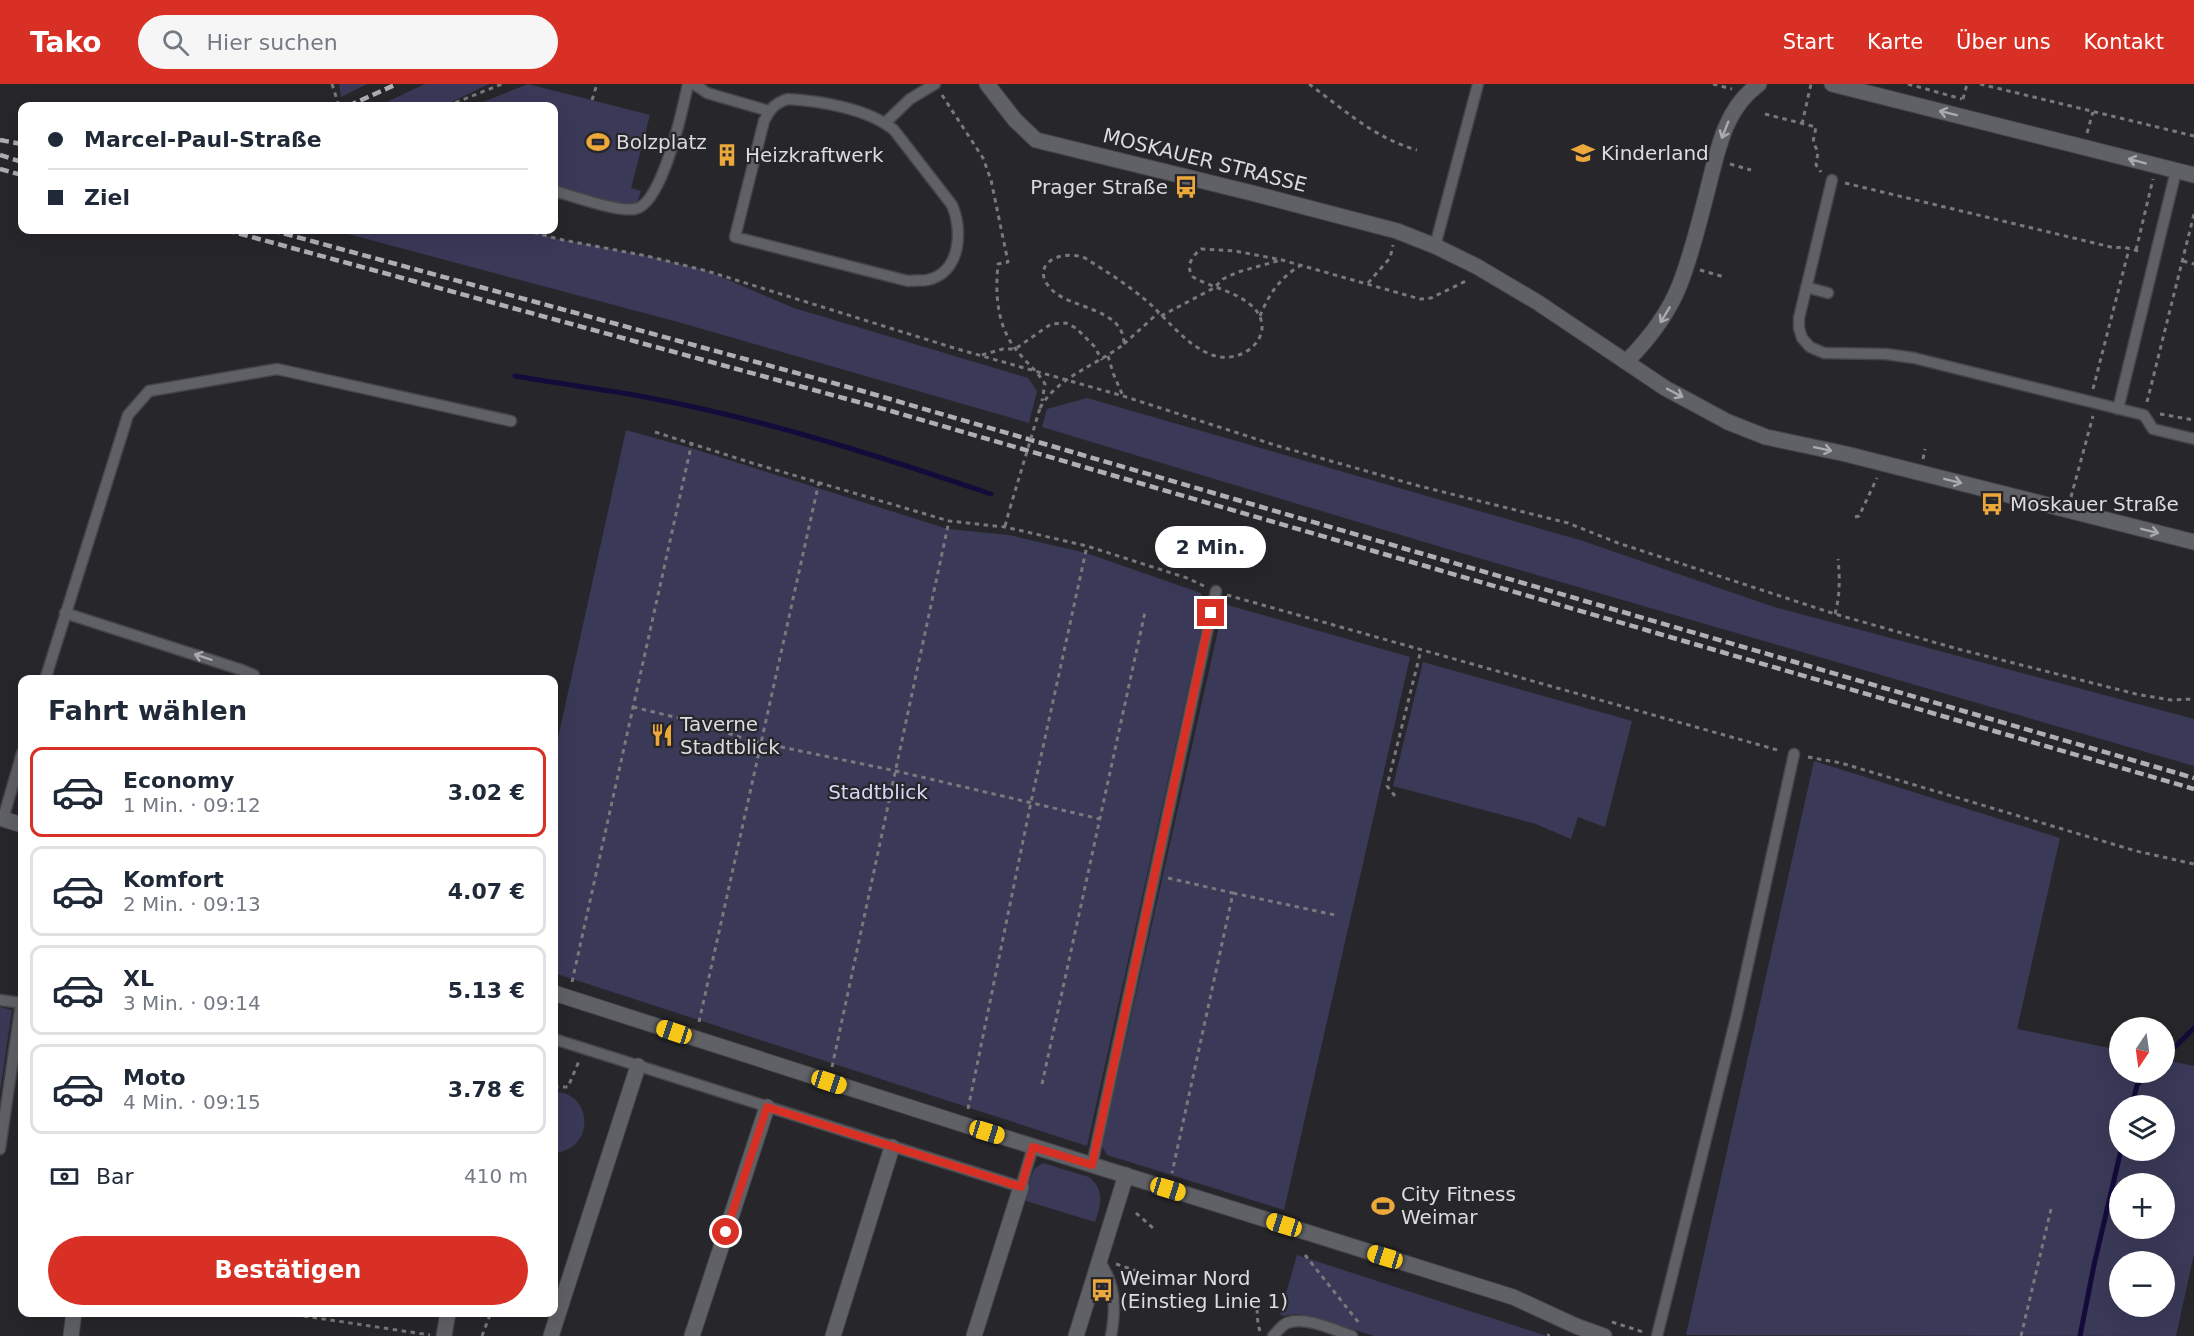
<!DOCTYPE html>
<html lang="de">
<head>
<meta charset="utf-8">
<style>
	body { margin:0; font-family:"DejaVu Sans",sans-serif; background:#f6f6f7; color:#1f2937; height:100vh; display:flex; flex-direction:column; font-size:22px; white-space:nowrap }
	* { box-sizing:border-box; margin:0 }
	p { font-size:20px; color:#747a83 }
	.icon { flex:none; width:33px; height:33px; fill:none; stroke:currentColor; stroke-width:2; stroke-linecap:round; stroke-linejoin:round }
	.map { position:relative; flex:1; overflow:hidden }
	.side { position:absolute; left:18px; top:591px; width:540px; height:642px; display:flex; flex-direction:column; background:#fff; border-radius:12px; box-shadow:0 6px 24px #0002 }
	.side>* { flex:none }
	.guide { position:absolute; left:18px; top:18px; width:540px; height:132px; border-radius:12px; box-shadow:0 6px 24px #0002; display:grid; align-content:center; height:132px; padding:0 30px; background:#fff }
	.needle { width:39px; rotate:193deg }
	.tools { position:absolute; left:2109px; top:933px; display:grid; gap:12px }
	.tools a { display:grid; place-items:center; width:66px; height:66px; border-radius:50%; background:#fff; box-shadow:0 6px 24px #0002; font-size:30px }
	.end { position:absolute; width:27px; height:27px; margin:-14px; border:8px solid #d93025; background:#fff; box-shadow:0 0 0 3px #fff }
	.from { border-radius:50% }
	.bubble { position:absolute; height:42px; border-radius:21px; background:#fff; box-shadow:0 6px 24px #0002; font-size:20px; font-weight:800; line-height:42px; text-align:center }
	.car { position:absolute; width:18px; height:36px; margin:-18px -9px; border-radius:8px; box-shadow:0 0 4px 2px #0007; background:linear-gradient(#f5c518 24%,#345 0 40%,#f5c518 0 76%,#345 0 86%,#f5c518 0) }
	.guide b { display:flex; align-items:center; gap:21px; height:57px; font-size:22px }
	.guide b+b { border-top:2px solid #e0e1e3 }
	.guide i { width:15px; height:15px; background:#1f2937 }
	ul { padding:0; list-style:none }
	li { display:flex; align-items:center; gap:18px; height:90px; margin:0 12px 9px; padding:0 18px; border:3px solid #e0e1e3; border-radius:12px }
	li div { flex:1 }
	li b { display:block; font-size:22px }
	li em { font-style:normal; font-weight:800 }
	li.selected { border-color:#d93025 }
	li>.icon { width:54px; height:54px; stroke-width:1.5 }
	h2 { padding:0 30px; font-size:27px; line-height:72px }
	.pay { display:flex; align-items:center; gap:15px; height:66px; padding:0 30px; font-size:22px }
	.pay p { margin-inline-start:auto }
	.primary-button { display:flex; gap:12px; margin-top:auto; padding:12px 30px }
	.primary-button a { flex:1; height:69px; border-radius:36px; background:#d93025; color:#fff; font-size:24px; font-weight:800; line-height:69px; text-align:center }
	header { display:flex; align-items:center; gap:36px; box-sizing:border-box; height:84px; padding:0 30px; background:#d93025; color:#fff }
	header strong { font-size:28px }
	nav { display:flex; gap:33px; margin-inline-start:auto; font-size:21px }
	.search { width:420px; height:54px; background:#f6f6f7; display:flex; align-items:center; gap:15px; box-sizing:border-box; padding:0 21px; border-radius:33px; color:#747a83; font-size:22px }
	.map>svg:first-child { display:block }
	.green { fill:#3a3958; fill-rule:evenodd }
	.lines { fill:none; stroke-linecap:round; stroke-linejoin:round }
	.stream { stroke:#140b3a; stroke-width:5 }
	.service-casing { stroke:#454549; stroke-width:13 }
	.minor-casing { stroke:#454549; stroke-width:17 }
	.tertiary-casing { stroke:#454549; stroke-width:17 }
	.path { stroke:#79797d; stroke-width:3; stroke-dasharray:4.5 4.5; stroke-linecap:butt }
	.service { stroke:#606166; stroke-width:10 }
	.minor { stroke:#606166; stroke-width:15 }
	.tertiary { stroke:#606166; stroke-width:15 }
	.rail { stroke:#b0b0b3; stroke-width:4.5; stroke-dasharray:9 4.5; stroke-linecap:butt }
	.path-bridge { stroke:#79797d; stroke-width:3; stroke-dasharray:4.5 4.5; stroke-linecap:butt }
	.oneway { stroke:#aaabaf }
	.route { stroke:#d93025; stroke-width:8 }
	.labels { text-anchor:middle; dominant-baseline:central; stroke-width:4.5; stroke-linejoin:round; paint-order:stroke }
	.poi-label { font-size:20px; fill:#dcdcdf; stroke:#27272b; text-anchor:start }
	.street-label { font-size:20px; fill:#dcdcdf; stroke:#27272b }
	.park-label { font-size:20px; fill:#d7d7f9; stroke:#27272b }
</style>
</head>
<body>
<header>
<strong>Tako</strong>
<div class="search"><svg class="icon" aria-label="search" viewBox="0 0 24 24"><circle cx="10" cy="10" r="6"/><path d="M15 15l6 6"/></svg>Hier suchen</div>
<nav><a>Start</a><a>Karte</a><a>Über uns</a><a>Kontakt</a></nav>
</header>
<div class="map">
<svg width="2194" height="1252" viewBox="0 0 2194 1252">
	<rect width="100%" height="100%" fill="#27272b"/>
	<path class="green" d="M 339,0 L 367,0 L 341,13 Z
		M 425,0 L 489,0 L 443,22 L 378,22 Z
		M 528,0 L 650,31 L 631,104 L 641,107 L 636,122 L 622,118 L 619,131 L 554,114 L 554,22 L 473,22 Z
		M 333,146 L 525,146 L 558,155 L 647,172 L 707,187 L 794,224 L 1028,294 L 1037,307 L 1029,339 L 678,238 Z
		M 1087,314 L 1583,457 L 1774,523 L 2194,635 L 2194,682 L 1451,466 L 1042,343 L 1047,325 Z
		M 626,346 L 691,364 L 948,445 L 1009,451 L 1086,469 L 1201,509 L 1206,524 L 1087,1062 L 554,889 L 554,672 Z
		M 1224,520 L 1410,573 L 1284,1126 L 1107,1071 L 1102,1062 Z
		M 1423,578 L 1632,637 L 1605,743 L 1578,733 L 1571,755 L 1536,740 L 1393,702 Z
		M 1814,677 L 2060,754 L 2017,945 L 2119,966 L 2120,988 L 2164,988 L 2165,976 L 2194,982 L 2194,1170 L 2176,1252 L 1686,1251 ZM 2120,1022 L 2164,1022 L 2164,1066 L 2120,1066 ZM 2120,1100 L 2164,1100 L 2164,1144 L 2120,1144 ZM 2120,1178 L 2164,1178 L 2164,1222 L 2120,1222 Z
		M 0,923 L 12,926 L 0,1008 Z
		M 554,1008 C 593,1007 596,1066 554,1069 Z
		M 1043,1079 L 1089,1093 C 1105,1105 1101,1122 1095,1138 L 1023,1116 L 1034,1085 Z
		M 1297,1171 L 1547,1252 L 1374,1252 L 1310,1232 L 1296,1230 L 1283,1232 L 1280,1230 Z"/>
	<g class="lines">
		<path class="stream" d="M 515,292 C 560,300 605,305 650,314 C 766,336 879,372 991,410
			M 2164,974 L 2194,944
			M 2132,1022 L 2137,1001 L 2150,988
			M 2080,1252 L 2094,1181 L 2121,1066"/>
		<g class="service-casing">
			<path id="service" d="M 694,0 L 707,9 L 769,27
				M 788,15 C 821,17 869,25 894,46 L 952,121 C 963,146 961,189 927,196 C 922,197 914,196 908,197 L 735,153 L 764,37 C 770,25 775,19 788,15 Z
				M 885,39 L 910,15 L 935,0
				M 1832,96 L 1799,234 L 1799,244 L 1802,254 L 1810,263 L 1824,269 L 1886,270 L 1914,274 L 2144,331 L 2153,345 L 2194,355
				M 554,107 C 574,112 616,128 635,125 C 662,121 683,24 688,0
				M 1435,162 L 1478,0
				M 1806,203 L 1828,209
				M 2118,325 L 2176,87
				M 65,529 L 242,586 L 254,591 L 255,596
				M 45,596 L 128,331 L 149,307 L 277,285 L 511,337
				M 3,735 L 22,669
				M 0,916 L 22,919
				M 554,955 L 1021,1103 L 1033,1063
				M 0,1065 L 21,919
				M 1092,1081 L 1216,507
				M 1099,1177 C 1116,1200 1116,1225 1111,1252
				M 1273,1252 C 1277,1248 1282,1241 1287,1239 C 1306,1232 1334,1246 1352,1252
				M 1657,1252 L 1737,930 L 1794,670"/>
		</g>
		<g class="minor-casing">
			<path id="minor" d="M 987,0 L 1015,36 L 1036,56 L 1252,109 L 1397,147 L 1435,162 L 1476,182 L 1537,218 L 1665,304 L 1728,338 L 1766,353 L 1846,370 L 2194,458
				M 1832,0 L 2194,91
				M 1626,278 C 1649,255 1668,231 1680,200 C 1692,169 1700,136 1708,104 C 1718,65 1725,24 1759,0
				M 71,1252 L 74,1228
				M 444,1252 L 448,1228
				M 551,1252 L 638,982
				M 692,1252 L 767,1023
				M 833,1252 L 892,1063
				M 974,1252 L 1021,1103
				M 1076,1252 L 1126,1091"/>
		</g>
		<g class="tertiary-casing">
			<path id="tertiary" d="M 0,734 L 22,741
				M 554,909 L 965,1041 L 1513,1213 L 1576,1242 L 1604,1252"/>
		</g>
		<path class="path" d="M 332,0 L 339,22
			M 1309,0 C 1343,25 1376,55 1417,66
			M 1713,0 L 1732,5
			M 1908,0 L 1962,15
			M 1980,0 L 2194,52
			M 942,11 L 983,74 L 991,96 L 1008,178 L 998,180 C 995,212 997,242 1017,267 C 1026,278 1038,288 1045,300 L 1042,317
			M 1963,15 L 1967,0
			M 592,16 L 597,0
			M 447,22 L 502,0
			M 1765,30 L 1816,43 L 1813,58 L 1818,68 L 1816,81 L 1821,88
			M 1802,40 L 1811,0
			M 2087,49 L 2093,28
			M 1730,80 L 1751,86
			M 1845,99 L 2115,164 L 2123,163 L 2142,168
			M 525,146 L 558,155 L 647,172 L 707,187 L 954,264 L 1123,312 L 1278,362 L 1419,402 L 1568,439 L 1618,459 L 1835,530 L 1958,565 L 2136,610 L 2171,616 L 2194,615
			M 2136,166 L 2153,95
			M 2183,177 L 2194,180
			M 1700,186 L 1724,193
			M 1368,199 L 1390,174 L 1393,161
			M 1161,232 L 1214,204 L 1223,195 L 1238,188 L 1281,176
			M 1260,232 C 1268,212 1280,193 1300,182
			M 1124,260 L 1158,229
			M 982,271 L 1003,265 L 1015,265 L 1051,240 L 1066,239 L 1076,244 L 1094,262 L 1102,276
			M 1108,272 L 1113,289 L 1123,312
			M 2093,305 L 2129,165
			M 2147,318 L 2194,130
			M 1040,324 C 1057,293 1097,281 1124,260 C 1124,224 1071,225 1052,206 C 1028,182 1059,164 1085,174 C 1107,188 1130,202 1149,219 C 1169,237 1186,261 1212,271 C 1244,282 1278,250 1254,224 C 1239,208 1212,204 1193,193 C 1185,182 1192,172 1201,165 L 1235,167 L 1282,176 L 1420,215 L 1431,214 L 1468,196
			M 2160,330 L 2194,336
			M 655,348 L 752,379 L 949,437 L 1005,443 L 1087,462 L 1187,494 L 1204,502
			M 1923,375 L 1925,365
			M 2071,413 L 2093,332
			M 1855,433 L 1859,432 L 1877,394
			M 1005,442 L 1010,424
			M 1227,511 L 1781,667
			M 1835,530 C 1840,511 1840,495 1838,475
			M 633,623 L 695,638 L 748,656 L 896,687 L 1100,735
			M 1808,673 L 1841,679 L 2136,767 L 2194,780
			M 1395,712 L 1387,702 L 1421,566
			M 1168,794 L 1233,809 L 1172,1089
			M 1233,809 L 1335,831
			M 572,898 L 692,358
			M 699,938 L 819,398
			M 832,983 L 949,437
			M 1042,1000 L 1145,528
			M 554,1003 L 568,1003 L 579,977
			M 968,1025 L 1031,718 L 1087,462
			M 554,1048 L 558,1045
			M 1136,1129 L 1154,1145
			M 1305,1171 L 1359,1239
			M 1116,1180 L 1140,1188
			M 1257,1225 L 1258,1241 L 1260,1247
			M 277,1228 L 430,1251
			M 1612,1238 L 1643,1248
			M 482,1252 L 491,1228
			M 1548,1252 L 1549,1250
			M 2021,1252 L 2052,1121"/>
		<use href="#service" class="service"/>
		<use href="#minor" class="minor"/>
		<use href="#tertiary" class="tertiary"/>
		<path class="rail" d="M 348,22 L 397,0
			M 0,56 L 22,60
			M 0,71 L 22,78
			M 0,85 L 22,91
			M 226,146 L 891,327 L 2194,705
			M 271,146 L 859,306 L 2194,694"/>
		<path class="path-bridge" d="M 1010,424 L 1040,324"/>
	</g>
	<defs><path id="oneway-shaft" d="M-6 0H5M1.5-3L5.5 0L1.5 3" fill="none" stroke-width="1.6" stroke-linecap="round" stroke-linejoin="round" transform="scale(1.5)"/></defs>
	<g class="oneway">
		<use href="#oneway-shaft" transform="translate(1948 29) rotate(-166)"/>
		<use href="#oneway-shaft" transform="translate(1725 46) rotate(112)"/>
		<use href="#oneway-shaft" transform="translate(2137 77) rotate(-165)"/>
		<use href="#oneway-shaft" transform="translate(1665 231) rotate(121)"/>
		<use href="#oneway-shaft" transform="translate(1675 309) rotate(28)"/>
		<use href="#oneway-shaft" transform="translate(1823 365) rotate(12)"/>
		<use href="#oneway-shaft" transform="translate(1953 397) rotate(14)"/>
		<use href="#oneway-shaft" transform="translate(2150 447) rotate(14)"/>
		<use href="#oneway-shaft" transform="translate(203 573) rotate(-162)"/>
	</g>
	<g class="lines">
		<path class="route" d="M 726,1148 L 767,1023 L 1021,1103 L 1033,1063 L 1092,1081 L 1211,529"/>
	</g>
	<defs>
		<g id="stadium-bare" transform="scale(1.8)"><path d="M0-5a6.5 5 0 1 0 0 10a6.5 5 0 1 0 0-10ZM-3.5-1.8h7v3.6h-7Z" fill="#eda83b" stroke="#27272b" stroke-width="2.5" paint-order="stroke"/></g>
		<g id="school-bare" transform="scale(1.8)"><path d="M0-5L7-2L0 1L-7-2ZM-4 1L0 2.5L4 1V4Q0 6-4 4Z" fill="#eda83b" stroke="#27272b" stroke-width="2.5" paint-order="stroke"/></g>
		<g id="building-bare" transform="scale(1.8)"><path d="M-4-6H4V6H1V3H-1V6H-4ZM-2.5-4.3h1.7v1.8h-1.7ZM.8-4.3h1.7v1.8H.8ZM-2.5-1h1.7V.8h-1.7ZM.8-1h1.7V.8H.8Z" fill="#eda83b" stroke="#27272b" stroke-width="2.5" paint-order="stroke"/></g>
		<g id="bus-bare" transform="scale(1.8)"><path d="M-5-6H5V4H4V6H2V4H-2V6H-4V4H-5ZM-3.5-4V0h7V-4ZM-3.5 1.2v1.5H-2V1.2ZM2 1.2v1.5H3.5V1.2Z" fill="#eda83b" stroke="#27272b" stroke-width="2.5" paint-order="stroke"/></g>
		<g id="restaurant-bare" transform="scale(1.8)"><path d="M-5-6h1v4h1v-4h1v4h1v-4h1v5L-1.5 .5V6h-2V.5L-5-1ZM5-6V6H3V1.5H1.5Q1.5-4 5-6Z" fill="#eda83b" stroke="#27272b" stroke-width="2.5" paint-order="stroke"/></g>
	</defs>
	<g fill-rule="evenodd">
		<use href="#stadium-bare" x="598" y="58"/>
		<use href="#school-bare" x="1583" y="69"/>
		<use href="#building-bare" x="727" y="71"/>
		<use href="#bus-bare" x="1186" y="103"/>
		<use href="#bus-bare" x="1992" y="420"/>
		<use href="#restaurant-bare" x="662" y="651"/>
		<use href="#stadium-bare" x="1383" y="1122"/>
		<use href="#bus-bare" x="1102" y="1206"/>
	</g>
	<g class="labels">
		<g class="poi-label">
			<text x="616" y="58">Bolzplatz</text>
			<text x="1601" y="69">Kinderland</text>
			<text x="745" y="71">Heizkraftwerk</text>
			<text x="1168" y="103" text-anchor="end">Prager Straße</text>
			<text x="2010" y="420">Moskauer Straße</text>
			<text x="680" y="640">Taverne<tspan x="680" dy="23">Stadtblick</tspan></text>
			<text x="1401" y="1110">City Fitness<tspan x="1401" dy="23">Weimar</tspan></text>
			<text x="1120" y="1194">Weimar Nord<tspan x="1120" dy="23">(Einstieg Linie 1)</tspan></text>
		</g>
		<g class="street-label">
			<text transform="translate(1205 76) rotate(14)">MOSKAUER STRASSE</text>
		</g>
		<g class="park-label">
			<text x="878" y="708">Stadtblick</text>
		</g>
	</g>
</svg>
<div class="tools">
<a><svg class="needle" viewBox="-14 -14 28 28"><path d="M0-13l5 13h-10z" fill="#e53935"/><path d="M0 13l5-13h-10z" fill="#747a83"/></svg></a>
<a><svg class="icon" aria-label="layers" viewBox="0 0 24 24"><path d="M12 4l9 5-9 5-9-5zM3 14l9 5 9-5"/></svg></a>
<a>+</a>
<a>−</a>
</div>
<i class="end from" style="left:726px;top:1148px"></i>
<i class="end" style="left:1211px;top:529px"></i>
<div class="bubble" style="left:1155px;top:442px;width:111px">2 Min.</div>
<i class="car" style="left:674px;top:948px;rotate:288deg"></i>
<i class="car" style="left:829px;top:998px;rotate:108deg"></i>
<i class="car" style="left:987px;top:1048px;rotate:107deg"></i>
<i class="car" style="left:1168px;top:1105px;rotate:107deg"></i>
<i class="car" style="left:1284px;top:1141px;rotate:287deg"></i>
<i class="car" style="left:1385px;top:1173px;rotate:287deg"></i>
<div class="guide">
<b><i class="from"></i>Marcel-Paul-Straße</b>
<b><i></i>Ziel</b>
</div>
<section class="side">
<h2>Fahrt wählen</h2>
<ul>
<li class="selected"><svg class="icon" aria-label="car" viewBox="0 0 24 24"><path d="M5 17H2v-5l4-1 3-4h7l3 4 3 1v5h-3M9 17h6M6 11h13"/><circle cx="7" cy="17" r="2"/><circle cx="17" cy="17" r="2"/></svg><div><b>Economy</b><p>1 Min. · 09:12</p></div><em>3.02 €</em></li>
<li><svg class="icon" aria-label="car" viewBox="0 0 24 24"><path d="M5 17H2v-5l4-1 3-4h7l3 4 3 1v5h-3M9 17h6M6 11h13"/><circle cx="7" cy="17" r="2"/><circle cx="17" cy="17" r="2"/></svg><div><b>Komfort</b><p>2 Min. · 09:13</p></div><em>4.07 €</em></li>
<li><svg class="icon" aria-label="car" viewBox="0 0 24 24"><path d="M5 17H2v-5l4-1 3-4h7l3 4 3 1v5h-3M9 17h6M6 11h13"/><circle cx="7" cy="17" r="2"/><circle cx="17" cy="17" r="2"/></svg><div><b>XL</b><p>3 Min. · 09:14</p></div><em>5.13 €</em></li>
<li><svg class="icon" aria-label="car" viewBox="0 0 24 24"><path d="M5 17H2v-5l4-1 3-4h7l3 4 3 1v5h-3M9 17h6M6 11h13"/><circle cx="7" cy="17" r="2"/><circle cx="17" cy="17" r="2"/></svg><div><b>Moto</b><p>4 Min. · 09:15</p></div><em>3.78 €</em></li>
</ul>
<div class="pay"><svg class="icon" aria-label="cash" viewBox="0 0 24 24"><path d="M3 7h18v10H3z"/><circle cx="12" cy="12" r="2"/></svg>Bar<p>410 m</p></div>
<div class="primary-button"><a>Bestätigen</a></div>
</section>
</div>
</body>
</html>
